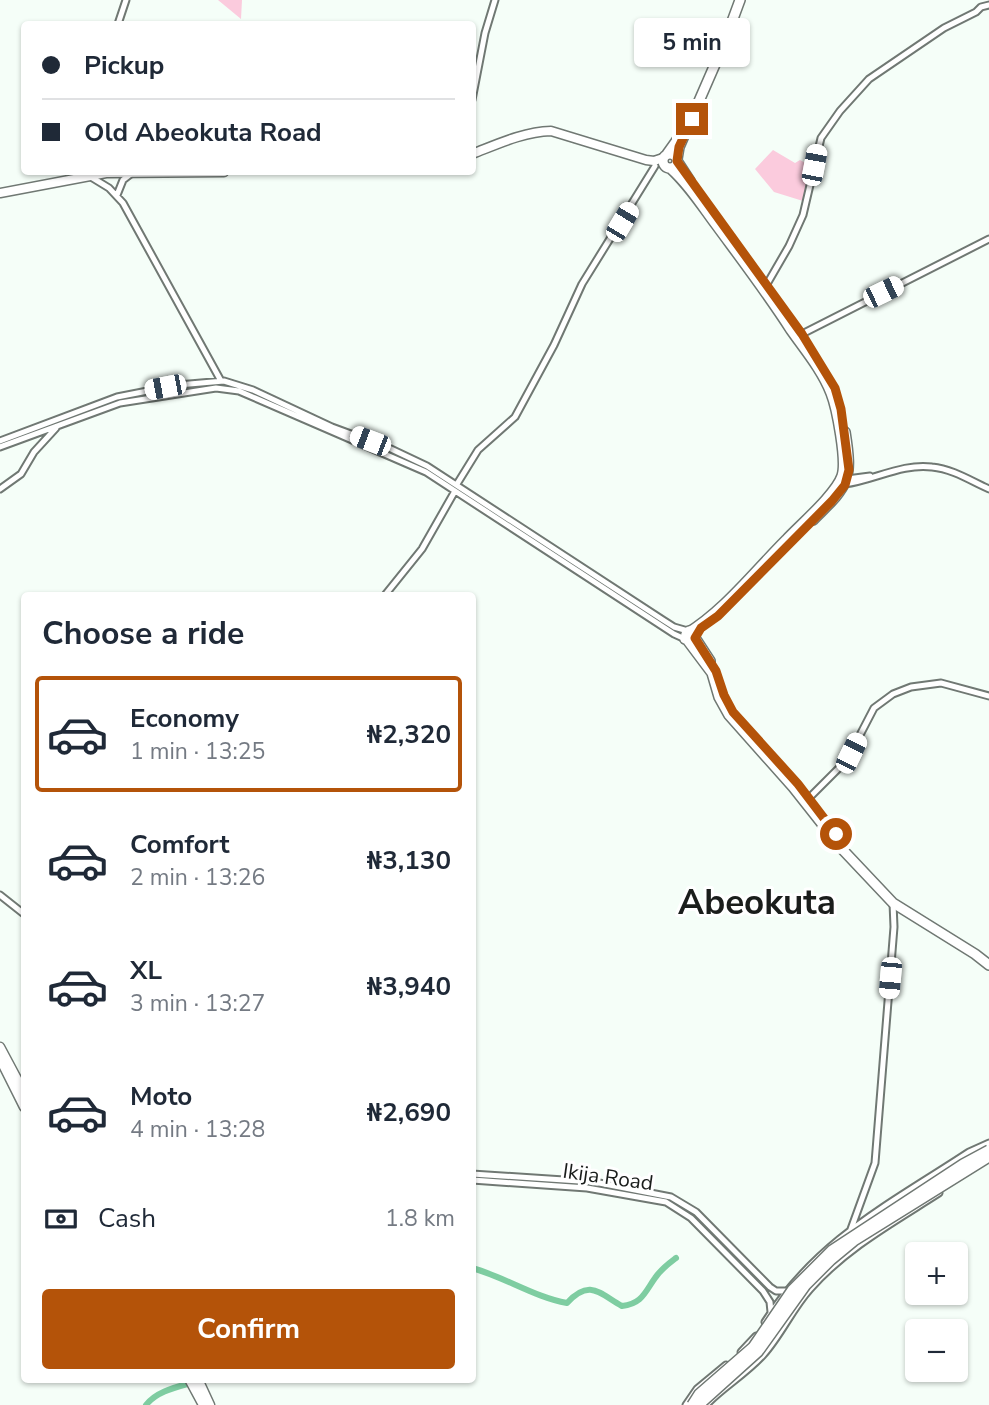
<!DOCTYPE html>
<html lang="en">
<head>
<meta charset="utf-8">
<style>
	body { margin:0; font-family:"Nunito Sans",sans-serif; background:#f6f6f7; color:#1f2937; height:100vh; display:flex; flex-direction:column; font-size:26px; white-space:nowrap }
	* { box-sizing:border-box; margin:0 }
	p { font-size:23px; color:#747a83 }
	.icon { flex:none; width:38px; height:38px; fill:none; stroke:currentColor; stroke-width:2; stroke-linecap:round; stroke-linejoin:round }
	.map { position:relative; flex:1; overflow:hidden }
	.sheet { position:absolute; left:21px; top:592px; width:455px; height:791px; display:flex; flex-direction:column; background:#fff; border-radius:7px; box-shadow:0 2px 5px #0004 }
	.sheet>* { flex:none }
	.guide { position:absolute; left:21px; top:21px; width:455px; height:154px; border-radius:7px; box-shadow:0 2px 5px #0004; display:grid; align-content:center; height:154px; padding:0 21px; background:#fff }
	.tools { position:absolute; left:905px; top:1242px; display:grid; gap:14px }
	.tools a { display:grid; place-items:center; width:63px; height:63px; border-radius:7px; background:#fff; box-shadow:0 2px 5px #0004; font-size:35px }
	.end { position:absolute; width:32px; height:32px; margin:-16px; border:9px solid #b45309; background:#fff; box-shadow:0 0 0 4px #fff }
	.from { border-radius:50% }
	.bubble { position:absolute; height:49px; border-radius:7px; background:#fff; box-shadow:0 2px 5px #0004; font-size:23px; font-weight:700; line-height:49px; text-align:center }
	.car { position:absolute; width:21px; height:42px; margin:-21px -10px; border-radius:9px; box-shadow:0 0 5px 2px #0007; background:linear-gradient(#fff 24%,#345 0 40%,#fff 0 76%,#345 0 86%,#fff 0) }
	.guide b { display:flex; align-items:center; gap:24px; height:66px; font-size:26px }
	.guide b+b { border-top:2px solid #e0e1e3 }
	.guide i { width:18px; height:18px; background:#1f2937 }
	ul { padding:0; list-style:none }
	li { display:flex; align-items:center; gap:21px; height:116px; margin:0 14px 10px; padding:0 7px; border:4px solid transparent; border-radius:7px }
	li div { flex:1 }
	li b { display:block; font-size:26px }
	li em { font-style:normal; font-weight:700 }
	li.selected { border-color:#b45309 }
	li>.icon { width:63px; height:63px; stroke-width:1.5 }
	h2 { padding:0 21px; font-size:32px; line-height:84px }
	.pay { display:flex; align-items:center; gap:18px; height:77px; padding:0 21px; font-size:26px }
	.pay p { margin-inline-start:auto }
	.button { display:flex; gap:14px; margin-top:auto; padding:14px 21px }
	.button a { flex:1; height:80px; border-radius:7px; background:#b45309; color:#fff; font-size:28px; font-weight:700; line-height:80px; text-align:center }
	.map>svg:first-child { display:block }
	.green { fill:#fbcbdd }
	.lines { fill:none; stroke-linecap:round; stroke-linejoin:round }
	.river { stroke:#7ecda1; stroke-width:6 }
	.tertiary-casing { stroke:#707873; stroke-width:9 }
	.primary-casing { stroke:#707873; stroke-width:11 }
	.trunk-casing { stroke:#707873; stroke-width:12 }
	.tertiary { stroke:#fff; stroke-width:5 }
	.primary { stroke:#fff; stroke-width:8 }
	.trunk { stroke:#fff; stroke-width:9 }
	.trunk-bridge-casing { stroke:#707873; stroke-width:12; stroke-linecap:butt }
	.trunk-bridge { stroke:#fff; stroke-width:9 }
	.route { stroke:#b45309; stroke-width:9 }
	.labels { text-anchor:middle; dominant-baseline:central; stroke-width:6; stroke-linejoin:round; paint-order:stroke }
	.street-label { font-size:21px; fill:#1a1d1b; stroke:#fff }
	.town-label { font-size:35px; font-weight:bold; fill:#1a1d1b; stroke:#fff }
</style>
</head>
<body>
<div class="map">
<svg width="989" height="1405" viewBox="0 0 989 1405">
	<rect width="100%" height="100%" fill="#f5fef8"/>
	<path class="green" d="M 218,0 L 242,0 L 241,19 Z
		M 773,150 L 795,163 L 800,160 L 811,166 L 803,201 L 774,192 L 755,169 Z"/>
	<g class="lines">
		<path class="river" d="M 472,1268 C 505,1277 534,1297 567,1303 C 590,1278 600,1294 622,1306 C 642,1304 645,1292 655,1278 C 661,1269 668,1264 676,1258
			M 146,1405 C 159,1388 185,1386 204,1379"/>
		<g class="tertiary-casing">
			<path id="tertiary" d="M 118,24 L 126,0
				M 472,100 L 485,33 L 495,0
				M 91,177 L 109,188 L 123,203 L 221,381
				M 117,195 L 123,180 L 132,173
				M 767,284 L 789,246 L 803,215 L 821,138 L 840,111 L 869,79 L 944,28 L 976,12 L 981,7 L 989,5
				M 802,334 L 989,239
				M 0,441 L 117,397 L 178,385 L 224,381 L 253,390 L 332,427 L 389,448 L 427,466 L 663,620 L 674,627 L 688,631
				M 0,447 L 120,403 L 216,388 L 239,391 L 426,472 L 674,634 L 685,639
				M 847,479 L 870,476
				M 457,484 L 478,450 L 515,417 L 554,345 L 582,284 L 655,166
				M 845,484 C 874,480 903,463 932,467 C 953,469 971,481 989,489
				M 0,489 L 21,474 L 34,452 L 56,428
				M 385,595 L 422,549 L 455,491
				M 809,798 L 847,760 L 874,708 L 893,694 L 911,687 L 941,683 L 989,696
				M 0,895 L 24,914
				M 472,1174 L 594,1182 L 671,1197 L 696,1212 L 770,1287 L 776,1291 L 785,1291
				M 472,1180 L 587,1188 L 666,1202 L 691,1218 L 763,1291 L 770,1302 L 771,1312
				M 851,1229 L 875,1163 L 894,927 L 893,903
				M 765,1322 C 817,1240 890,1204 969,1152 L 989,1143
				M 741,1352 L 756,1336
				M 686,1405 L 697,1389 L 726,1365
				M 706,1405 C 723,1387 746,1374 763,1355 C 781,1335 792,1309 810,1289 C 846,1248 894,1222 939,1193"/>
		</g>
		<g class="primary-casing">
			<path id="primary" d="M 472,154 C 498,144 523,132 551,131 L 646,160 L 654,161 L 663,158
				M 0,193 L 106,173 L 224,172
				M 0,1047 L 24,1092
				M 0,1059 L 24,1107
				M 189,1379 L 203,1405
				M 198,1379 L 210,1405"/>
		</g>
		<g class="trunk-casing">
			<path id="trunk" d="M663 161a7 7 0 1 1 14 0a7 7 0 1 1-14 0Z
				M 667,154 L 677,140
				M 677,159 L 679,147 L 723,46 L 740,0
				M 677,161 L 690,181
				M 670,168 C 689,185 702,206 717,226 C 742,260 768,294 791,330 C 805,350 822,370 831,393 C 837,408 847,461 842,476 C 836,494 800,525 786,540 C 754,572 724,611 686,634 L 685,639 L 691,641 L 695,636 L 689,631
				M 813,520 C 848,485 853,482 845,432
				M 695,638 L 710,661
				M 688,641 L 712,673 L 719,697 L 729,715 L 793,787 L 842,849 L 893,903 L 975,954 L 989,965"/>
		</g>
		<use href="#tertiary" class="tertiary"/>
		<use href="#primary" class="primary"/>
		<use href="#trunk" class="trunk"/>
		<g class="trunk-bridge-casing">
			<path id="trunk-bridge" d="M 692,1405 L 699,1394 L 753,1347 L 792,1290 L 832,1250 L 963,1164 L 989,1150
				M 699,1405 L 758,1352 L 806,1285 L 831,1260 L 854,1241 L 989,1157"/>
		</g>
		<use href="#trunk-bridge" class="trunk-bridge"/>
	</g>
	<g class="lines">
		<path class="route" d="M 692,119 L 679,147 L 677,161 L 802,334 L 835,388 L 841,409 L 849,470 L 845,485 L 832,501 L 718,616 L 701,628 L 695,638 L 716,671 L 724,695 L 733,712 L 798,784 L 836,834"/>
	</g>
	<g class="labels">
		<g class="street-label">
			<text transform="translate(608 1177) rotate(8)">Ikija Road</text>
		</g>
		<g class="town-label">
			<text x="757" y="902">Abeokuta</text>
		</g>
	</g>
</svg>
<div class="tools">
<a>+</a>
<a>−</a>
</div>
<i class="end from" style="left:836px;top:834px"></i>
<i class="end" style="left:692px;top:119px"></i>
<div class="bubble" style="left:634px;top:18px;width:116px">5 min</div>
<i class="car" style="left:814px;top:165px;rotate:11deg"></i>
<i class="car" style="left:622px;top:222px;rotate:31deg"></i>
<i class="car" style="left:883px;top:292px;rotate:64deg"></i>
<i class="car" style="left:165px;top:387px;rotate:259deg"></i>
<i class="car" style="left:370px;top:441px;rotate:291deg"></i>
<i class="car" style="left:851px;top:753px;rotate:26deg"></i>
<i class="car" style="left:890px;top:978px;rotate:185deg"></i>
<div class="guide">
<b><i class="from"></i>Pickup</b>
<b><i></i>Old Abeokuta Road</b>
</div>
<section class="sheet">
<h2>Choose a ride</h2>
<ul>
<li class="selected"><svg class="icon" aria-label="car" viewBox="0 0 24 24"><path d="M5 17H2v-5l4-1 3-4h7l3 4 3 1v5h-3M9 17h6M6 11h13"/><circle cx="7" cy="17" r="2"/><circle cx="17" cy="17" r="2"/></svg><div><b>Economy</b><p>1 min · 13:25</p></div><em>₦2,320</em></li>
<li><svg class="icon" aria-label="car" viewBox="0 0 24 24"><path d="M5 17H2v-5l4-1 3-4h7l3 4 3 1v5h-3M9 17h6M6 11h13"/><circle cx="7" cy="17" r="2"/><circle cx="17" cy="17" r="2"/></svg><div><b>Comfort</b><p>2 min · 13:26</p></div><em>₦3,130</em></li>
<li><svg class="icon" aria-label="car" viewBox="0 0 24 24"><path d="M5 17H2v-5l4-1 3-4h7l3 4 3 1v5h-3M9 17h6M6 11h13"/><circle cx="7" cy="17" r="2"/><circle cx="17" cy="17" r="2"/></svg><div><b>XL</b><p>3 min · 13:27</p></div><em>₦3,940</em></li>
<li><svg class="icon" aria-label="car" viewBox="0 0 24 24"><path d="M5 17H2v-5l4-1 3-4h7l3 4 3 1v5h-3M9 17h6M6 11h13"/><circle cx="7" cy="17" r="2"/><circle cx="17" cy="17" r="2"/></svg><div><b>Moto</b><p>4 min · 13:28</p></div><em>₦2,690</em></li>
</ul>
<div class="pay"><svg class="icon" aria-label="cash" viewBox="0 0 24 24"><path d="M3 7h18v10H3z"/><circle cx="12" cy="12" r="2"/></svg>Cash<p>1.8 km</p></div>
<div class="button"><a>Confirm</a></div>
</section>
</div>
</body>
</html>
